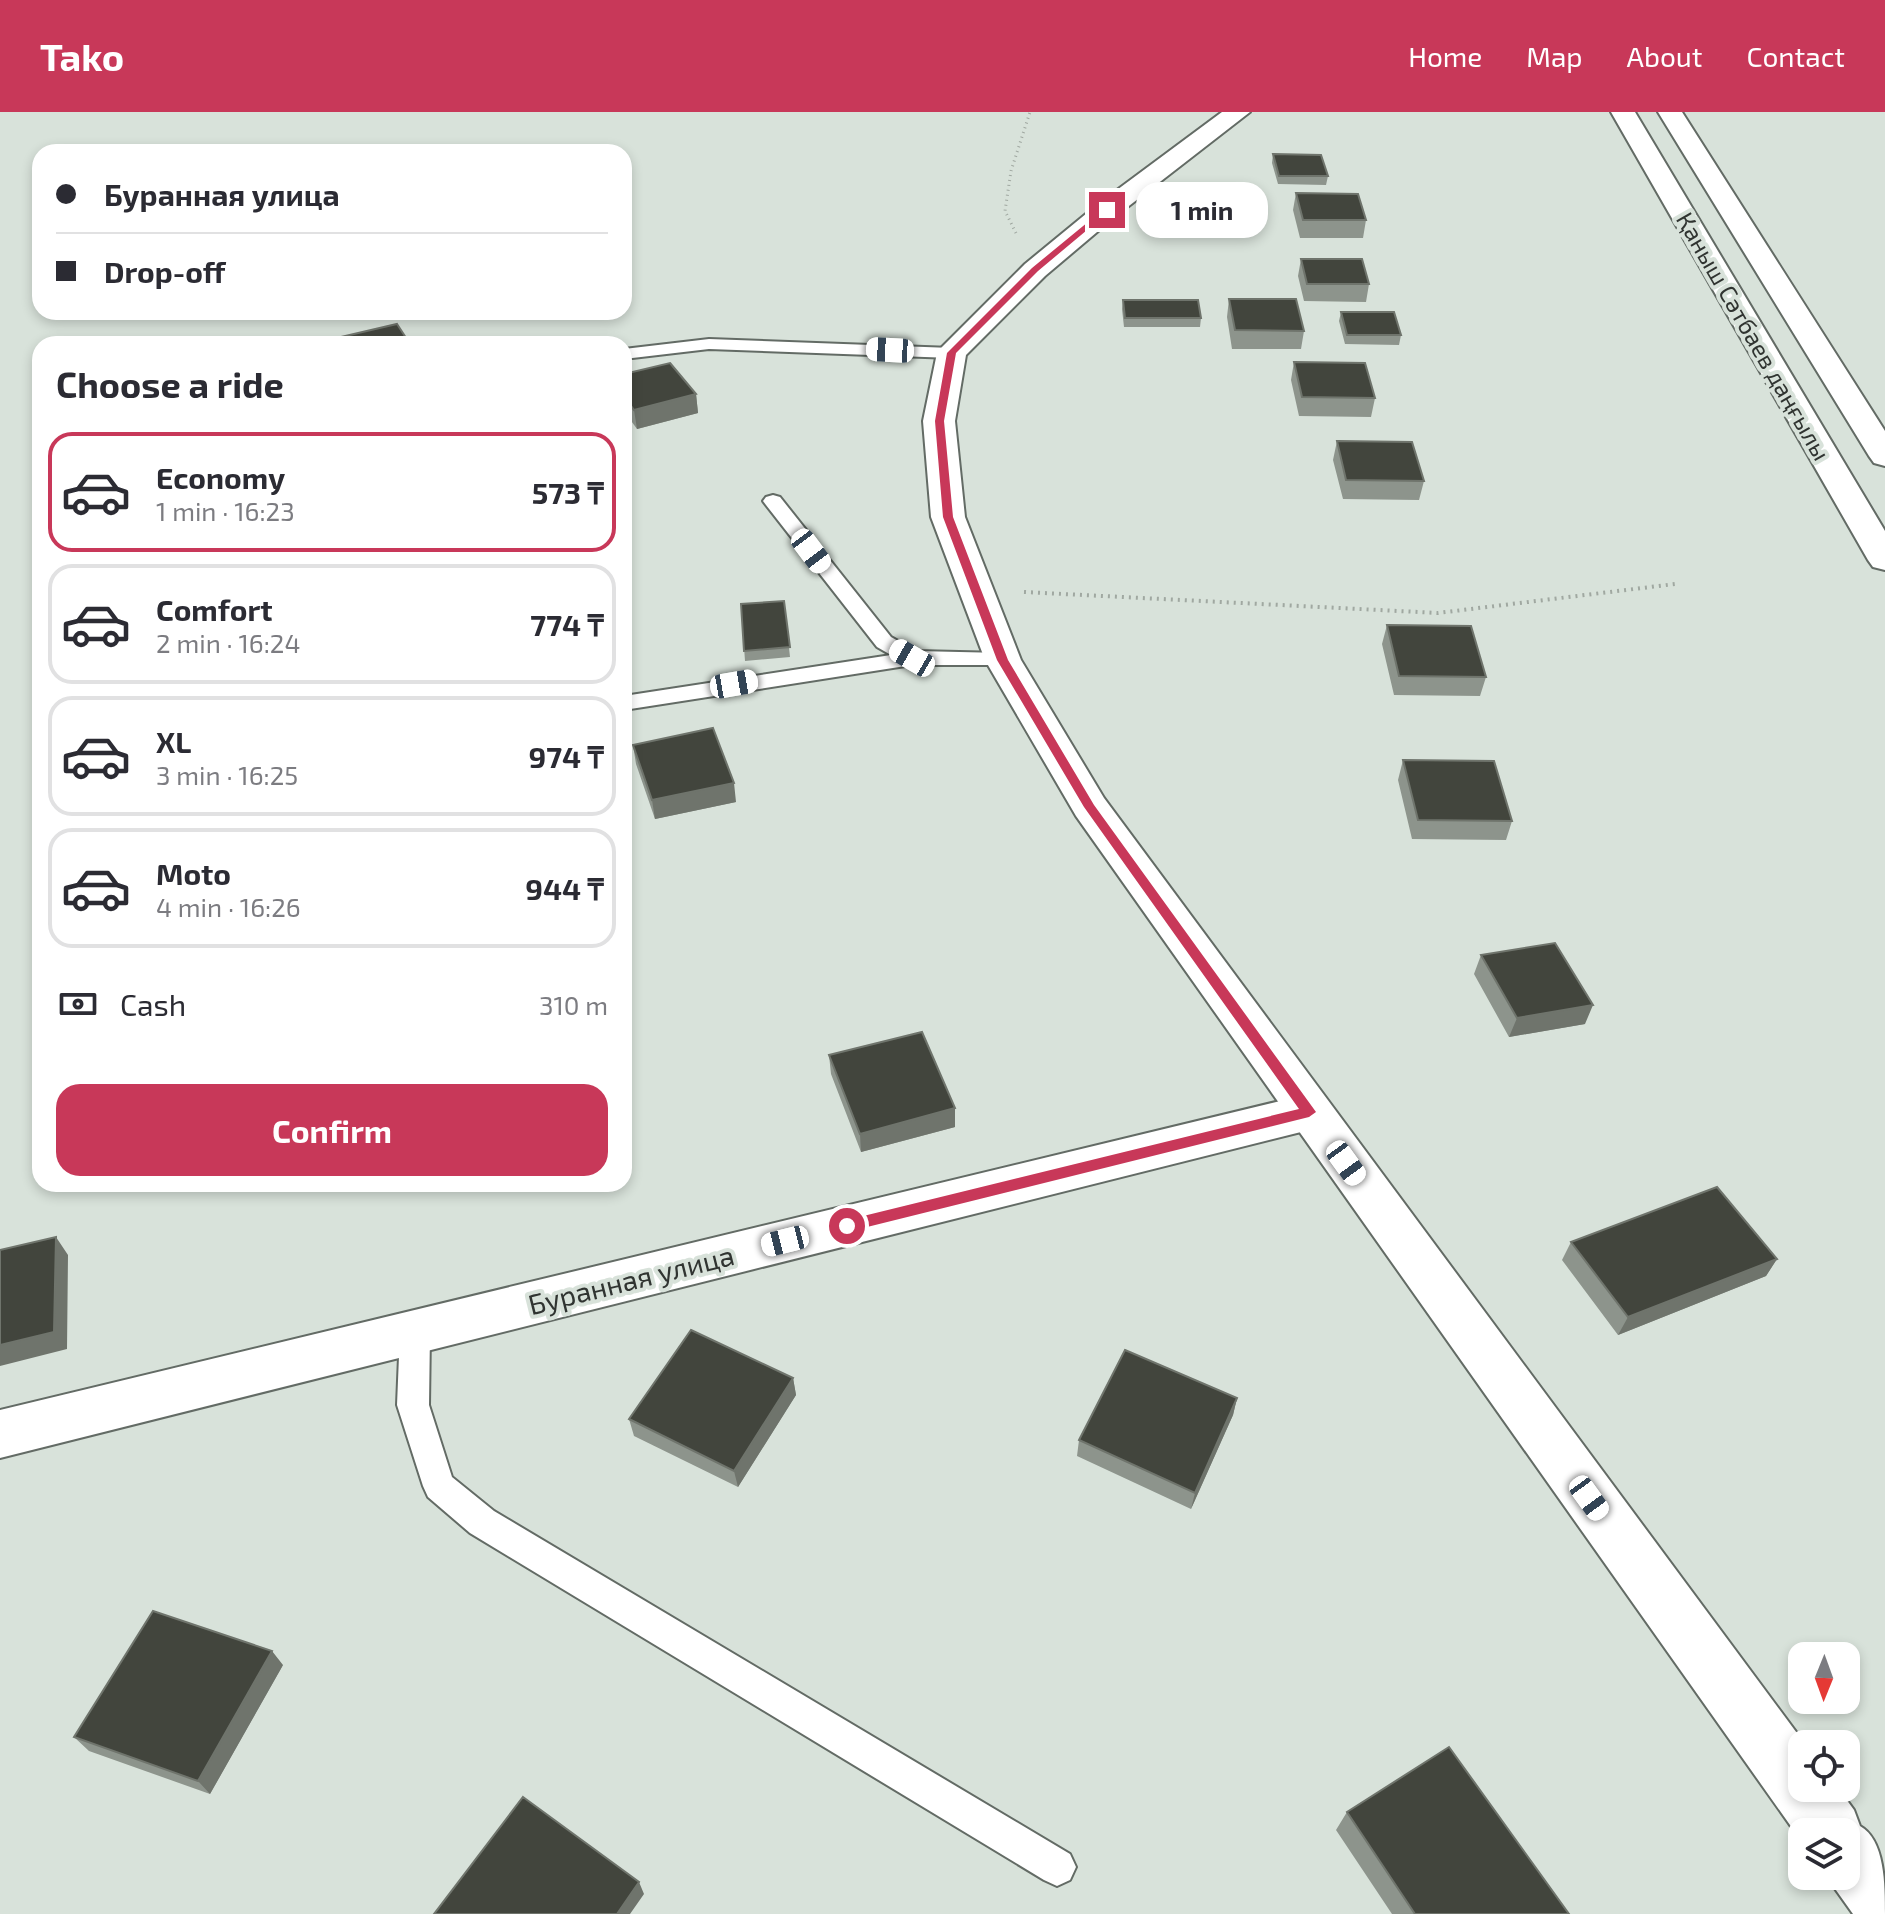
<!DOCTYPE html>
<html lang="en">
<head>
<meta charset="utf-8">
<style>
	body { margin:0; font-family:"Exo 2",sans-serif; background:#f2f2f3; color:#2b2b33; height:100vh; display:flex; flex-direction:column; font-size:30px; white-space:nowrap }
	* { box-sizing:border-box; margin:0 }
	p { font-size:26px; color:#7c7c81 }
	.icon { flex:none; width:44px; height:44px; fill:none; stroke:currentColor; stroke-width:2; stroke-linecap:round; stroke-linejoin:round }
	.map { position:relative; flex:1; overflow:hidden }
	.details { position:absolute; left:32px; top:224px; width:600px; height:856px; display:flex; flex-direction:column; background:#fff; border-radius:24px; box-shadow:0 4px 12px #0003 }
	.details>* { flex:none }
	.guide { position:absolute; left:32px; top:32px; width:600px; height:176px; border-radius:24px; box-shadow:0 4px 12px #0003; display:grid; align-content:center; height:176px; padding:0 24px; background:#fff }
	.needle { width:52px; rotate:181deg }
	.fabs { position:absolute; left:1788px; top:1530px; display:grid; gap:16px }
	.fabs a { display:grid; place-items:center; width:72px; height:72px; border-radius:16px; background:#fff; box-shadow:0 4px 12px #0003; font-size:40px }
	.end { position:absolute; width:36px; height:36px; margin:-18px; border:10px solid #c83859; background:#fff; box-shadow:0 0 0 4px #fff }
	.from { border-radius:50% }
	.bubble { position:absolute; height:56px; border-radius:24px; background:#fff; box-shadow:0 4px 12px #0003; font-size:26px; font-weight:700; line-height:56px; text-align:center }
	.car { position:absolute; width:24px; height:48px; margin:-24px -12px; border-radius:10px; box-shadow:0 0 6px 2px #0007; background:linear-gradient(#fff 24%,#345 0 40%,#fff 0 76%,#345 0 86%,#fff 0) }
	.guide b { display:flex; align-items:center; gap:28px; height:76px; font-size:30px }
	.guide b+b { border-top:2px solid #e1e1e2 }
	.guide i { width:20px; height:20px; background:#2b2b33 }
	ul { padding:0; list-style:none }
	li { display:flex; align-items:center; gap:24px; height:120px; margin:0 16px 12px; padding:0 8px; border:4px solid #e1e1e2; border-radius:24px }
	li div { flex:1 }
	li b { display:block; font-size:30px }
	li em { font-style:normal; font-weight:700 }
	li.current { border-color:#c83859 }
	li>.icon { width:72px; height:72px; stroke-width:1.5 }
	h2 { padding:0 24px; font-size:36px; line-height:96px }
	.pay { display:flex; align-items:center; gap:20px; height:88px; padding:0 24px; font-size:30px }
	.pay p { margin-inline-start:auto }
	.action { display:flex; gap:16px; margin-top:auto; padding:16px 24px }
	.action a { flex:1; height:92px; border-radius:24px; background:#c83859; color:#fff; font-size:32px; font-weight:700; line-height:92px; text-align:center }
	header { display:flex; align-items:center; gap:48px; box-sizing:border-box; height:112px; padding:0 40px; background:#c83859; color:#fff }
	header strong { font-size:38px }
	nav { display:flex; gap:44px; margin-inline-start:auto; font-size:28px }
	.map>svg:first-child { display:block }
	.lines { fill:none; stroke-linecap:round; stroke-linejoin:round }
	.lane-casing { stroke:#636b65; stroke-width:4 }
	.street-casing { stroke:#636b65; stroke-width:4 }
	.secondary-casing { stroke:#636b65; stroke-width:4 }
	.path-far1 { stroke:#a0a8a1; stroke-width:3; stroke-dasharray:1 4; stroke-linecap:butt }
	.path { stroke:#a0a8a1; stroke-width:4; stroke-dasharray:2 5; stroke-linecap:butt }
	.lane { fill:#fff; fill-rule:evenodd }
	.street { fill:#fff; fill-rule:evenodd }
	.secondary { fill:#fff; fill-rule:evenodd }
	.wall { fill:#8d948c }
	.shaded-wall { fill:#6f746c }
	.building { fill:#42453d; stroke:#6f746c; stroke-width:2 }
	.route { fill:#c83859 }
	.labels { text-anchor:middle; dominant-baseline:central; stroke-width:8; stroke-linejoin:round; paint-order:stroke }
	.far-street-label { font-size:24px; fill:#303431; stroke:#d8e2da }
	.street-label { font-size:28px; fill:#303431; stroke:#d8e2da }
</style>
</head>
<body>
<header>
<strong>Tako</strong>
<nav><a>Home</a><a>Map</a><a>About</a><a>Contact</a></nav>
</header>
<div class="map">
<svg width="1885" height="1802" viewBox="0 0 1885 1802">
	<rect width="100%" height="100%" fill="#d8e2da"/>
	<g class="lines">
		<g class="lane-casing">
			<path id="lane" d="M 709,227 L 952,236 L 961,241 L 952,246 L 709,237 L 624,247 L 624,237 Z
				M 773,383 L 780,385 L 891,525 L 916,539 L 1003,541 L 1014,548 L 1011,553 L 912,553 L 624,598 L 624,584 L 891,543 L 877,535 L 766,393 L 763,389 L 766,385 Z
				M 415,1207 L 426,1211 L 430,1220 L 429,1293 L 452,1365 L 494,1399 L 1070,1742 L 1076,1755 L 1070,1768 L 1057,1774 L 1044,1768 L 470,1421 L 428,1385 L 423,1374 L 397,1293 L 400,1220 L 404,1211 Z"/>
		</g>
		<g class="street-casing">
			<path id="street" d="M 1309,982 L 1325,987 L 1332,1000 L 1325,1013 L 1309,1018 L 0,1346 L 0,1298 Z"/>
		</g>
		<g class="secondary-casing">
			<path id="secondary" d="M 1222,0 L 1250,0 L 1116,104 L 1045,164 L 966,243 L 955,309 L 965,405 L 1021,548 L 1104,686 L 1805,1632 L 1802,1632 L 1802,1676 L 1838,1676 L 1854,1698 L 1860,1714 C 1885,1728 1885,1773 1885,1802 L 1853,1802 L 1826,1764 L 1846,1764 L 1846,1720 L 1802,1720 L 1802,1730 L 1076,704 L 985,548 L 931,405 L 923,309 L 937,241 L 942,235 L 1025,152 L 1098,92 Z
				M 1611,0 L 1635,0 L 1885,419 L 1885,458 L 1873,455 L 1868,448 Z
				M 1658,0 L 1682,0 L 1885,319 L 1885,354 L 1874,351 L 1869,344 Z"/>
		</g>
		<path class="path-far1" d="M 1016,121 L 1005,99 L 1011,59 L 1030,0"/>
		<path class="path" d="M 1024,480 L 1438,501 L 1675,472"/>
		<use href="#lane" class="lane"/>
		<use href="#street" class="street"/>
		<use href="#secondary" class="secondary"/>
	</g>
	<path class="wall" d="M 1273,42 L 1328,64 L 1326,73 L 1278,72 L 1272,51 Z
		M 1296,81 L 1366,108 L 1363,126 L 1300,126 L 1293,98 Z
		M 1301,147 L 1369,172 L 1366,190 L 1304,189 L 1298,164 Z
		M 1229,187 L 1304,219 L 1301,237 L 1232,237 L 1227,205 Z
		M 1123,188 L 1201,206 L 1200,215 L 1124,215 L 1122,197 Z
		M 1341,200 L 1401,223 L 1399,233 L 1345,232 L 1339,209 Z
		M 1294,250 L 1375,286 L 1371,305 L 1299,304 L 1291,268 Z
		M 624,262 L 696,282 L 698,301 L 637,317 L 624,299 Z
		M 1337,329 L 1424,369 L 1419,388 L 1343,387 L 1333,348 Z
		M 784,489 L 790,545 L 745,549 L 741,492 Z
		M 1387,513 L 1486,565 L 1480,584 L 1394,583 L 1382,532 Z
		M 633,633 L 736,690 L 655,707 L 636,652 Z
		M 1403,648 L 1512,709 L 1506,728 L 1412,727 L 1398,668 Z
		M 1481,843 L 1585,912 L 1509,925 L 1474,862 Z
		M 829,943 L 955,996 L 955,1015 L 861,1040 L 831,962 Z
		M 1571,1130 L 1777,1147 L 1766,1164 L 1618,1223 L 1562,1148 Z
		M 793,1266 L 796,1283 L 738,1375 L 634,1324 L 629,1307 Z
		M 1237,1286 L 1233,1303 L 1191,1397 L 1077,1344 L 1079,1328 Z
		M 283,1553 L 210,1682 L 89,1639 L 74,1625 Z
		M 1347,1700 L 1569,1802 L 1392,1802 L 1336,1718 Z"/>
	<path class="shaded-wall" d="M 696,282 L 698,301 L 637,317 L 634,298 Z
		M 734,671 L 736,690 L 655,707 L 652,688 Z
		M 1593,893 L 1585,912 L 1509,925 L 1517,906 Z
		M 955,996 L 955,1015 L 861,1040 L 860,1022 Z
		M 56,1125 L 68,1143 L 67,1237 L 0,1254 L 0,1233 Z
		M 1777,1147 L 1766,1164 L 1618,1223 L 1628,1205 Z
		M 793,1266 L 796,1283 L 738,1375 L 734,1359 Z
		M 1237,1286 L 1233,1303 L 1191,1397 L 1195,1381 Z
		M 272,1539 L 283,1553 L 210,1682 L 198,1669 Z
		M 639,1770 L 644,1782 L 630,1802 L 617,1802 Z"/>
	<path class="building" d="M 1273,42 L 1321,43 L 1328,64 L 1279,64 Z
		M 1296,81 L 1358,82 L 1366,108 L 1303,108 Z
		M 1301,147 L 1362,147 L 1369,172 L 1307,172 Z
		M 1229,187 L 1296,187 L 1304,219 L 1235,218 Z
		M 1123,188 L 1198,188 L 1201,206 L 1125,206 Z
		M 1341,200 L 1394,200 L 1401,223 L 1347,223 Z
		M 397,212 L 410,232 L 316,232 L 315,231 Z
		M 1294,250 L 1365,251 L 1375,286 L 1302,285 Z
		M 670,251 L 696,282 L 634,298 L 624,284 L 624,262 Z
		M 1337,329 L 1412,330 L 1424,369 L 1346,368 Z
		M 784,489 L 790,535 L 744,539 L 741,492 Z
		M 1387,513 L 1471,514 L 1486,565 L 1399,564 Z
		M 713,616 L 734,671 L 652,688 L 633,633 Z
		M 1403,648 L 1494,649 L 1512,709 L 1418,708 Z
		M 1555,831 L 1593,893 L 1517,906 L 1481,843 Z
		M 922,920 L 955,996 L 860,1022 L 829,943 Z
		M 1717,1075 L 1777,1147 L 1628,1205 L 1571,1130 Z
		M 56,1125 L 54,1220 L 0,1233 L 0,1138 Z
		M 691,1218 L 793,1266 L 734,1359 L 629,1307 Z
		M 1125,1238 L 1237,1286 L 1195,1381 L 1079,1328 Z
		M 153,1499 L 272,1539 L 198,1669 L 74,1625 Z
		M 1449,1635 L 1569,1802 L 1415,1802 L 1347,1700 Z
		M 523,1685 L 639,1770 L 617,1802 L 434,1802 Z"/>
	<path class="route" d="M 1105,96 L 1111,98 L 1038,159 L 956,241 L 944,309 L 953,405 L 1008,548 L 1094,693 L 1316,1000 L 1309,1005 L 847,1120 L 840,1114 L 847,1108 L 1299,997 L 1084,695 L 997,548 L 943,405 L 935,309 L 947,241 L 1032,156 Z"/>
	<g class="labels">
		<g class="far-street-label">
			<text transform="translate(1754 224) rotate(60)">Қаныш Сәтбаев даңғылы</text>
		</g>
		<g class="street-label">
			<text transform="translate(631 1167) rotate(-14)">Буранная улица</text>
		</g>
	</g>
</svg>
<div class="fabs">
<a><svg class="needle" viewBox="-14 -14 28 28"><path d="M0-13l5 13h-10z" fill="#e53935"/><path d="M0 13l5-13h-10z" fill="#7c7c81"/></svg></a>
<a><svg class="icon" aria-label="locate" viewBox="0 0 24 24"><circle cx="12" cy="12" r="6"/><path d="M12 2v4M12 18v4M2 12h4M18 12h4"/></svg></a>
<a><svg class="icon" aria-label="layers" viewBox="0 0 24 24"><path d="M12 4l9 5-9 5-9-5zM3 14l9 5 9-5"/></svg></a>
</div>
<i class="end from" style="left:847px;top:1114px"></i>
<i class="end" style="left:1107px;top:98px"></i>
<div class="bubble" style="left:1136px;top:70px;width:132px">1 min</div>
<i class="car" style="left:890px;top:238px;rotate:273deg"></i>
<i class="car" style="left:811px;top:439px;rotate:143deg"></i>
<i class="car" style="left:912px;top:546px;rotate:300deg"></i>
<i class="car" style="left:734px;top:572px;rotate:80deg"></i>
<i class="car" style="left:1346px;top:1051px;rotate:144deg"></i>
<i class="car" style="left:785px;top:1129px;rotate:256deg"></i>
<i class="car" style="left:1589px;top:1386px;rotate:144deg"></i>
<div class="guide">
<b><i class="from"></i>Буранная улица</b>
<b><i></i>Drop-off</b>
</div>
<section class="details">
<h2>Choose a ride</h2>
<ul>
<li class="current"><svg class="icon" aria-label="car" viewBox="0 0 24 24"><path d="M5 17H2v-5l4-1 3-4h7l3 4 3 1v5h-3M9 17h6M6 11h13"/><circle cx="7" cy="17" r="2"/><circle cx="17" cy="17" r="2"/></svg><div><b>Economy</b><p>1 min · 16:23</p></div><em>573 ₸</em></li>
<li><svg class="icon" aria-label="car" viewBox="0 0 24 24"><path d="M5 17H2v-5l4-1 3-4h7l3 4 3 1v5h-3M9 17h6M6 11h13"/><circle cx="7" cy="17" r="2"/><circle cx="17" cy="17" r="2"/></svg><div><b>Comfort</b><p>2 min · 16:24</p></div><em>774 ₸</em></li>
<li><svg class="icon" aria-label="car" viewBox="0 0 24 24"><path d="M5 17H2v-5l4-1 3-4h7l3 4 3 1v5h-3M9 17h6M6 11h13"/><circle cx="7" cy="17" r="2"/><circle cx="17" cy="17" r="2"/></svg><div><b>XL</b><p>3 min · 16:25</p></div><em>974 ₸</em></li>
<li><svg class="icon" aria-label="car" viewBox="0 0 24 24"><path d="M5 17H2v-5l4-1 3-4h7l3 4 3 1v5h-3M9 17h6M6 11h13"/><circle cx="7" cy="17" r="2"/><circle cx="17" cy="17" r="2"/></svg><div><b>Moto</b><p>4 min · 16:26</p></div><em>944 ₸</em></li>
</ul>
<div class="pay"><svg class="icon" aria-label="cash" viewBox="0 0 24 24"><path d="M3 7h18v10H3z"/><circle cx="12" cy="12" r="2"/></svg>Cash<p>310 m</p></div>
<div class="action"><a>Confirm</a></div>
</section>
</div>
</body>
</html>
